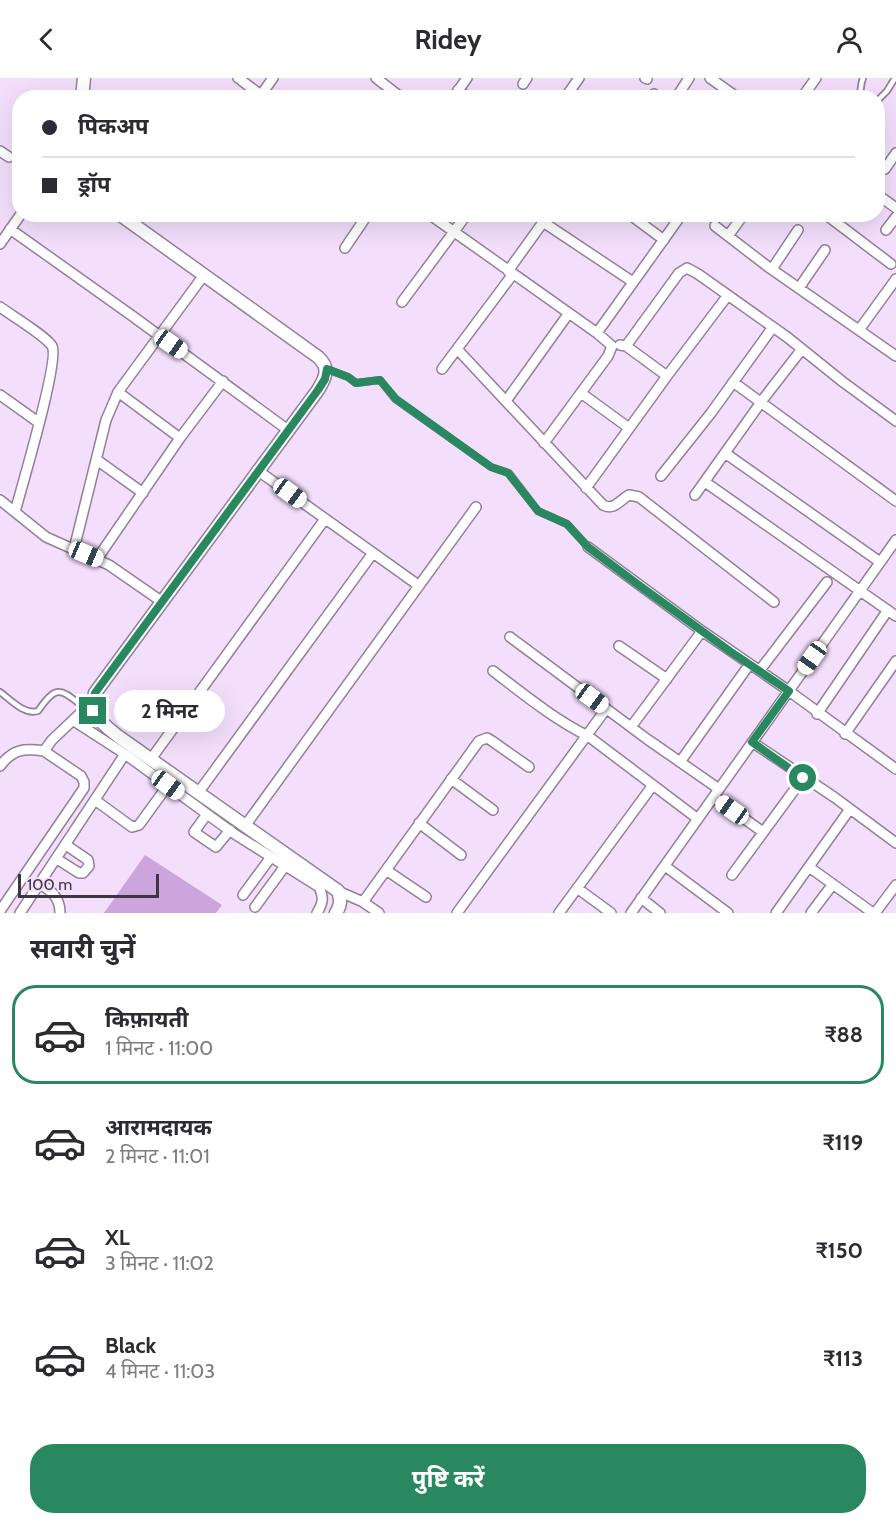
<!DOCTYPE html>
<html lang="hi">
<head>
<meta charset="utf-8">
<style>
	body { margin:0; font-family:Cabin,"Noto Sans Devanagari",sans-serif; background:#f2f2f3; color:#2b2b33; height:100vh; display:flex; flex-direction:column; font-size:22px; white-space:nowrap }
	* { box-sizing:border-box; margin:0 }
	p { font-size:20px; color:#7c7c81 }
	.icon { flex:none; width:33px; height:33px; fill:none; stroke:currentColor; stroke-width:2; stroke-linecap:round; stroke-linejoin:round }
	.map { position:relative; height:835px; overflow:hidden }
	.drawer { display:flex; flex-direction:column; background:#fff; flex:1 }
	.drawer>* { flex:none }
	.top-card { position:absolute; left:12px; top:12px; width:873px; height:132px; border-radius:24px; box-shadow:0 6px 24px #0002; display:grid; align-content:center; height:132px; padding:0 30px; background:#fff }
	.scale { position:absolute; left:18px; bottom:15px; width:141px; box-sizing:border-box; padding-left:6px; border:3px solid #3d3540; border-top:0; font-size:16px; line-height:21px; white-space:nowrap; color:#3d3540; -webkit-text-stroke:4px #f3dffc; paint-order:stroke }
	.end { position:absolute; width:27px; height:27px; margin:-14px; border:8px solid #2a8860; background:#fff; box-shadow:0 0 0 3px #fff }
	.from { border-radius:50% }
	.bubble { position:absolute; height:42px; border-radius:21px; background:#fff; box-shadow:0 6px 24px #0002; font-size:20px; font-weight:700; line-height:42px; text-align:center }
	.car { position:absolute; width:18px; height:36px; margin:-18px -9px; border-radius:8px; box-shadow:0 0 4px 2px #0007; background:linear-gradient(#fff 24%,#345 0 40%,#fff 0 76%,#345 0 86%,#fff 0) }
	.top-card b { display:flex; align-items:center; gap:21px; height:57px; font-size:22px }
	.top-card b+b { border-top:2px solid #e1e1e2 }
	.top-card i { width:15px; height:15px; background:#2b2b33 }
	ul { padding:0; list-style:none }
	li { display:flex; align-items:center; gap:18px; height:99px; margin:0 12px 9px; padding:0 18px; border:3px solid transparent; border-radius:24px }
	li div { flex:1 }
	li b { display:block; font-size:22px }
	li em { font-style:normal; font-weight:700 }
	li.current { border-color:#2a8860 }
	li>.icon { width:54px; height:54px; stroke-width:1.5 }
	h2 { padding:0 30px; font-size:27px; line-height:72px }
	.primary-button { display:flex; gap:12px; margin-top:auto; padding:12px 30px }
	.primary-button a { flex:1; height:69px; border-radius:24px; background:#2a8860; color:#fff; font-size:24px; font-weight:700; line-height:69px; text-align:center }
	header { display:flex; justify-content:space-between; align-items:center; height:78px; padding:0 30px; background:#fff; font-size:27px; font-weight:700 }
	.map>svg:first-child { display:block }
	.green { fill:#cba5db }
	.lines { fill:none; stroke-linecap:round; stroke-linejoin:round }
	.service-casing { stroke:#92809a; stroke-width:8 }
	.minor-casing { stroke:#92809a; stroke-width:12 }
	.tertiary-casing { stroke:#92809a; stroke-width:15 }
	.service { stroke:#fff; stroke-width:4.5 }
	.minor { stroke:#fff; stroke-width:9 }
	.tertiary { stroke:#fff; stroke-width:12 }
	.route { stroke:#2a8860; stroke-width:8 }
</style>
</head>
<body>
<header><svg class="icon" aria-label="back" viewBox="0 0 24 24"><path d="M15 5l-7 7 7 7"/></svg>Ridey<svg class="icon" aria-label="person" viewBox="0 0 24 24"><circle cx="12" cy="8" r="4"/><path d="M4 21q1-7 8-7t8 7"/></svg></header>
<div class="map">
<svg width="896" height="835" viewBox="0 0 896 835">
	<rect width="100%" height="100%" fill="#f3dffc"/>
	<path class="green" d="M 145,777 L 222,827 L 216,835 L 104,835 Z"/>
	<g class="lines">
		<g class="service-casing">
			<path id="service" d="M 858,20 C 862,13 860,7 863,0
				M 878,22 L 887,13 L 895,0
				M 327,291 L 348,299 L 356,305 L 380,302 L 395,321 L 491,389 L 509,395 L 538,433 L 567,446 L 588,469
				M 0,614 C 11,622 24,637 38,633 C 58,604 61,612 86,631"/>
		</g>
		<g class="minor-casing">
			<path id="minor" d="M 238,0 L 265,20
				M 376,0 L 402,20
				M 645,0 L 647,1
				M 710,0 L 738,20
				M 523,6 L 527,0
				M 458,12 L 469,20
				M 654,16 L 659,20
				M 261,17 L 273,0
				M 803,18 L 816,0
				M 453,20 L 467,0
				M 565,20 L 579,0
				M 676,20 L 689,0
				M 0,73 L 9,79
				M 885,91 L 896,75
				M 878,117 L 896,130
				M 429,136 L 597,255 L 612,268
				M 629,136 L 664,162
				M 825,136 L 891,186
				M 543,144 L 633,204
				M 715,148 L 767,188 L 896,278
				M 10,151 L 131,237 L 288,352
				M 886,152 L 896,139
				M 728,158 L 744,136
				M 0,166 L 21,136
				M 345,170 L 368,136
				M 772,191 L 798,152
				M 508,193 L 549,136
				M 799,210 L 825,172
				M 402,224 L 467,136
				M 0,229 C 11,237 46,258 52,268 C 60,281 21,411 15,434
				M 859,252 L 896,201
				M 597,255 L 682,136
				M 626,268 L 679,195 L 687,190 L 698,196 L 787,259 L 843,304 L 896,343
				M 457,271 L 603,427 C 614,433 620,422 629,417 L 639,419 L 774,524
				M 442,291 L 513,196
				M 667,298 L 728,217
				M 733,304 L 896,423
				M 118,314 L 180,360
				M 581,315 L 629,350
				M 0,317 L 38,344
				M 506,323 L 569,235
				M 544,365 L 608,278 L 612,268
				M 725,375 L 880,484
				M 97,382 L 143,415
				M 257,392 L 418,507
				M 661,398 L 711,335 L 773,249
				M 705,404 L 896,538
				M 586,410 L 667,298 L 626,268 L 620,267
				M 695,417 L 764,320 L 802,271
				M 0,422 L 46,459 L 109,487 L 161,523
				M 588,469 L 702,553 L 789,613 L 896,691
				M 74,471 L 106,342 L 118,314 L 204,197
				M 97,481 L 180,360 L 223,303
				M 510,559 L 647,661 L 719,711
				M 619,568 L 667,601
				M 760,592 L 827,504
				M 493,593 C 522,615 555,642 588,658 L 698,741
				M 817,636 L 888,532
				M 74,643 L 125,676 L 233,755 L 319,809 C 324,820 323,825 317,835
				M 631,649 L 702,553
				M 845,656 L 896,583
				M 752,664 L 834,719 L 896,765
				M 151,681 L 325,441
				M 680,684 L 749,587
				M 0,688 C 13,671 24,670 44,673 L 52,662 L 92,624
				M 451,701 L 493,732
				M 198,715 L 373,475
				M 714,719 L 763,754
				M 95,722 L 132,749 L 139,747 L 168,707
				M 207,736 L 194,754 L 216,769 L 230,752
				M 419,745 L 461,777
				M 245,748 L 476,429
				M 57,781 L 79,795 L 83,795 L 89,788 L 88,782 L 66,767
				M 665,788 L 728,835
				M 809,789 L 873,835
				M 386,792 L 426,819
				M 732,797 L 803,700
				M 40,806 C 52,813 60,820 60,835
				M 577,810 L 611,835
				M 338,813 L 363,824 L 379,835
				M 243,817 L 271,779
				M 641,820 L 660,835
				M 363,824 L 479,663 L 487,660 L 492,663 L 529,689
				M 255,829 L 285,788
				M 0,833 L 84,710 L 84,704 L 81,698 L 44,673
				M 20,835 L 125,676
				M 457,835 L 606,631
				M 559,835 L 653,707
				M 631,835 L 896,462
				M 776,835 L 850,731
				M 811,835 L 833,806
				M 875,835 L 896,807"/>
		</g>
		<g class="tertiary-casing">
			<path id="tertiary" d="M 82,20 L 84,0
				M 119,136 L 318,279 C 330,290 326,299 318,312 L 95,615 C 88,637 103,646 119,659 L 338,813 C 341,822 341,827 336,835"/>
		</g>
		<use href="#service" class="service"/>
		<use href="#minor" class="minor"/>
		<use href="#tertiary" class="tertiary"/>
	</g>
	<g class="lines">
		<path class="route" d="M 93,633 L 92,624 L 95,615 L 318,312 L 325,301 L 327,291 L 348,299 L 356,305 L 380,302 L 396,321 L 491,389 L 508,395 L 538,433 L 567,446 L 588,469 L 640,508 L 731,574 L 789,613 L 752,664 L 803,700"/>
	</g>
</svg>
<div class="scale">100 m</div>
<i class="end from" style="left:803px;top:700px"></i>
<i class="end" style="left:93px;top:633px"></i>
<div class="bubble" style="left:114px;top:612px;width:111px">2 मिनट</div>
<i class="car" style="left:171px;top:266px;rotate:125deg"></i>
<i class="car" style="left:290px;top:415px;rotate:126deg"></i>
<i class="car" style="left:86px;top:476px;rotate:113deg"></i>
<i class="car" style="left:812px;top:580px;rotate:215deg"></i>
<i class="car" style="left:592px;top:620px;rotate:126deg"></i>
<i class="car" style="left:168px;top:707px;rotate:126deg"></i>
<i class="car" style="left:732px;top:732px;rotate:305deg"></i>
<div class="top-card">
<b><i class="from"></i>पिकअप</b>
<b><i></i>ड्रॉप</b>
</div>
</div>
<section class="drawer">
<h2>सवारी चुनें</h2>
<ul>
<li class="current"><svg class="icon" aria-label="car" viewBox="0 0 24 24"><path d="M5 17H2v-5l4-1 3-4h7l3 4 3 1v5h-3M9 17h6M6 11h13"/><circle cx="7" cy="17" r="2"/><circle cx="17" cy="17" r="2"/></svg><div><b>किफ़ायती</b><p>1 मिनट · 11:00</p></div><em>₹88</em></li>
<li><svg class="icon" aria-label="car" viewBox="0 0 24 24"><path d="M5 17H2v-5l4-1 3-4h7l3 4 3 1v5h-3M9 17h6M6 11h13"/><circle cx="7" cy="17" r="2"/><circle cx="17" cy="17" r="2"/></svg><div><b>आरामदायक</b><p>2 मिनट · 11:01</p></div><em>₹119</em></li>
<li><svg class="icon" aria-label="car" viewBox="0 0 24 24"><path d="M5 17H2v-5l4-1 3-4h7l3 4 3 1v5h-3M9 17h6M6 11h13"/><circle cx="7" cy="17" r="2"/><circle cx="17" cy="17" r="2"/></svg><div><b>XL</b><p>3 मिनट · 11:02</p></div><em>₹150</em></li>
<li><svg class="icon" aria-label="car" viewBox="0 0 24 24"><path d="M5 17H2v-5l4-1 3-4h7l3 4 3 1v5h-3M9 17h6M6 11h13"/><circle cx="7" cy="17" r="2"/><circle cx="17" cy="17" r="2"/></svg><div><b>Black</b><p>4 मिनट · 11:03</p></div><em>₹113</em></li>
</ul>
<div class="primary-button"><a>पुष्टि करें</a></div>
</section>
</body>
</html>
